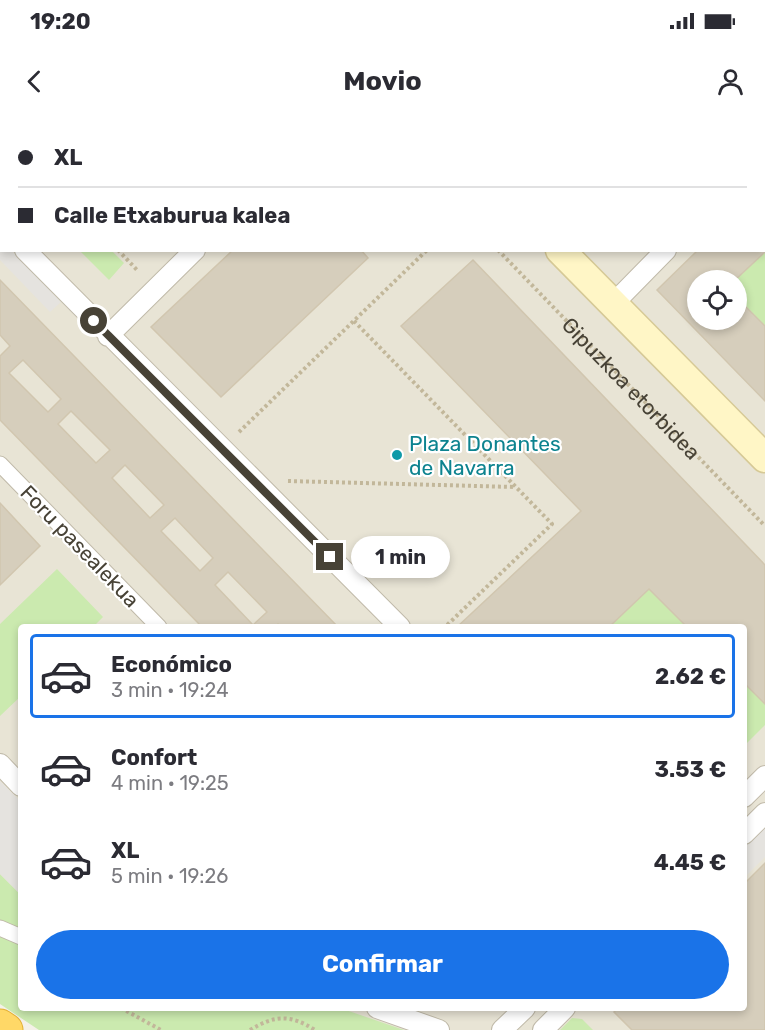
<!DOCTYPE html>
<html lang="es">
<head>
<meta charset="utf-8">
<style>
	body { margin:0; font-family:Rubik,sans-serif; background:#f7f7f7; color:#2b2b33; height:100vh; display:flex; flex-direction:column; font-size:22px; white-space:nowrap }
	* { box-sizing:border-box; margin:0 }
	p { font-size:20px; color:#7c7c81 }
	.icon { flex:none; width:33px; height:33px; fill:none; stroke:currentColor; stroke-width:2; stroke-linecap:round; stroke-linejoin:round }
	.map { position:relative; flex:1; overflow:hidden }
	.side { position:absolute; left:18px; top:504px; width:729px; height:387px; display:flex; flex-direction:column; background:#fff; border-radius:6px; box-shadow:0 3px 9px #0003 }
	.side>* { flex:none }
	.guide { position:absolute; left:0px; top:0px; width:765px; height:132px; box-shadow:0 3px 9px #0003; display:grid; align-content:center; height:132px; padding:0 18px; background:#fff }
	.controls { position:absolute; left:687px; top:150px; display:grid; gap:12px }
	.controls a { display:grid; place-items:center; width:60px; height:60px; border-radius:50%; background:#fff; box-shadow:0 3px 9px #0003; font-size:30px }
	.end { position:absolute; width:27px; height:27px; margin:-14px; border:8px solid #474236; background:#fff; box-shadow:0 0 0 3px #fff }
	.from { border-radius:50% }
	.bubble { position:absolute; height:42px; border-radius:21px; background:#fff; box-shadow:0 3px 9px #0003; font-size:20px; font-weight:700; line-height:42px; text-align:center }
	.guide b { display:flex; align-items:center; gap:21px; height:57px; font-size:22px }
	.guide b+b { border-top:2px solid #e1e1e2 }
	.guide i { width:15px; height:15px; background:#2b2b33 }
	ul { padding:10px 0 0; list-style:none }
	li { display:flex; align-items:center; gap:18px; height:84px; margin:0 12px 9px; padding:0 6px; border:3px solid transparent; border-radius:6px }
	li div { flex:1 }
	li b { display:block; font-size:22px }
	li em { font-style:normal; font-weight:700 }
	li.current { border-color:#1a73e8 }
	li>.icon { width:54px; height:54px; stroke-width:1.5 }
	.action { display:flex; gap:12px; margin-top:auto; padding:12px 18px }
	.action a { flex:1; height:69px; border-radius:36px; background:#1a73e8; color:#fff; font-size:24px; font-weight:700; line-height:69px; text-align:center }
	.status { display:flex; justify-content:space-between; align-items:center; height:42px; padding:0 30px; background:#fff; direction:ltr }
	.status svg { height:16px; fill:currentColor }
	header { display:flex; justify-content:space-between; align-items:center; height:78px; padding:0 18px; background:#fff; font-size:27px; font-weight:700 }
	.map>svg:first-child { display:block }
	.residential { fill:#e8e4d5; fill-rule:evenodd }
	.green { fill:#cbeaaf }
	.parking { fill:#e5e3df }
	.building { fill:#d6cebc; stroke:#d1c6af; stroke-width:1.5; fill-rule:evenodd }
	.lines { fill:none; stroke-linecap:round; stroke-linejoin:round }
	.pedestrian-casing { stroke:#c0baa9; stroke-width:17 }
	.minor-casing { stroke:#c0baa9; stroke-width:22 }
	.secondary-casing { stroke:#d6c996; stroke-width:31 }
	.motorway-casing { stroke:#e2af33; stroke-width:35 }
	.path { stroke:#c2b79a; stroke-width:4; stroke-dasharray:3 3; stroke-linecap:butt }
	.pedestrian { stroke:#fff; stroke-width:15 }
	.minor { stroke:#fff; stroke-width:20 }
	.secondary { stroke:#fff6c6; stroke-width:28 }
	.motorway { stroke:#ffd867; stroke-width:33 }
	.route { stroke:#474236; stroke-width:8 }
	.culture-dot { fill:#0f9aa8; stroke:#fff; stroke-width:2 }
	.labels { text-anchor:middle; dominant-baseline:central; stroke-width:4.5; stroke-linejoin:round; paint-order:stroke }
	.street-label { font-size:21px; fill:#474236; stroke:#fff }
	.culture-label { font-size:21px; fill:#0d838f; stroke:#fff; text-anchor:start }
</style>
</head>
<body>
<div class="status"><b>19:20</b><svg viewBox="0 0 49 12"><path d="M0 12V9h3v3zM5 12V6h3v6zM10 12V3h3v9zM15 12V0h3v12zM26 1h20v11H26zM47 4h2v5h-2z"/></svg></div>
<header><svg class="icon" aria-label="back" viewBox="0 0 24 24"><path d="M15 5l-7 7 7 7"/></svg>Movio<svg class="icon" aria-label="person" viewBox="0 0 24 24"><circle cx="12" cy="8" r="4"/><path d="M4 21q1-7 8-7t8 7"/></svg></header>
<div class="map">
<svg width="765" height="910" viewBox="0 0 765 910">
	<rect width="100%" height="100%" fill="#f4f1e7"/>
	<path class="residential" d="M 0,0 L 765,0 L 765,910 L 41,910 L 0,882 ZM 2,2 L 764,2 L 764,130 L 2,130 ZM 698,160 L 736,160 L 736,200 L 698,200 ZM 21,507 L 744,507 L 744,888 L 21,888 Z"/>
	<path class="green" d="M 514,0 L 718,0 L 719,1 L 515,2 Z
		M 80,131 L 112,131 L 124,143 L 109,160 Z
		M 765,132 L 765,206 L 737,177 L 735,160 Z
		M 57,449 L 103,497 L 93,507 L 21,507 L 21,576 L 0,596 L 0,504 Z
		M 649,469 L 687,507 L 609,507 Z
		M 744,563 L 765,584 L 765,605 L 744,626 Z
		M 0,754 L 21,775 L 21,888 L 340,888 L 404,910 L 39,910 L 0,884 Z
		M 572,898 L 582,899 L 593,910 L 560,910 Z"/>
	<path class="parking" d="M 0,119 L 2,130 L 12,131 L 61,182 L 50,192 L 0,140 Z
		M 0,661 L 21,682 L 21,775 L 0,754 Z
		M 765,706 L 765,737 L 744,758 L 744,727 Z"/>
	<path class="building" d="M 6,0 L 272,0 L 270,2 Z
		M 765,65 L 765,132 L 735,160 L 698,160 L 698,200 L 736,200 L 736,177 L 765,206 L 765,281 L 657,170 L 698,130 L 764,130 Z
		M 233,130 L 361,130 L 368,138 L 221,277 L 151,207 Z
		M 473,140 L 765,445 L 765,584 L 744,563 L 744,507 L 687,507 L 649,469 L 609,507 L 457,507 L 581,391 L 401,206 Z
		M 0,160 L 338,507 L 281,507 L 278,504 L 275,507 L 202,507 L 0,300 L 0,236 L 10,226 L 0,215 ZM 23,240 L 61,279 L 48,292 L 9,253 ZM 71,291 L 110,330 L 96,343 L 58,304 ZM 125,345 L 164,385 L 150,398 L 112,358 ZM 175,398 L 213,438 L 200,451 L 161,411 ZM 228,452 L 267,492 L 253,505 L 215,465 Z
		M 0,383 L 40,426 L 0,465 Z
		M 765,743 L 765,910 L 632,910 L 614,892 L 618,888 L 744,888 L 744,764 Z"/>
	<g class="lines">
		<g class="pedestrian-casing">
			<path id="pedestrian" d="M 0,344 L 159,507
				M 0,808 L 21,817"/>
		</g>
		<g class="minor-casing">
			<path id="minor" d="M 325,2 L 327,0
				M 764,32 L 765,31
				M 0,104 L 2,106
				M 25,130 L 400,507
				M 612,185 L 666,130
				M 108,216 L 195,130
				M 0,644 L 21,666
				M 744,677 L 765,656
				M 744,714 L 765,693
				M 377,888 L 439,910
				M 502,910 L 525,888
				M 543,910 L 565,888"/>
		</g>
		<g class="secondary-casing">
			<path id="secondary" d="M 436,0 L 438,2
				M 560,130 L 765,338"/>
		</g>
		<g class="motorway-casing">
			<path id="motorway" d="M 0,906 L 6,910"/>
		</g>
		<g class="path">
			<path d="M 501,0 L 503,2"/>
			<path d="M 582,0 L 595,0"/>
			<path d="M 606,0 L 608,2"/>
			<path d="M 711,0 L 712,2"/>
			<path d="M 566,2 L 567,0"/>
			<path d="M 0,10 L 2,12"/>
			<path d="M 118,130 L 138,151"/>
			<path id="s1" d="M 498,130 L 765,406"/>
			<path d="M 354,201 L 552,404 L 445,507"/>
			<path d="M 239,312 L 427,130"/>
			<path d="M 288,361 L 515,367"/>
			<path d="M 121,888 L 161,910"/>
			<path d="M 250,910 C 275,895 290,894 315,910"/>
		</g>
		<use href="#pedestrian" class="pedestrian"/>
		<use href="#minor" class="minor"/>
		<use href="#secondary" class="secondary"/>
		<use href="#motorway" class="motorway"/>
	</g>
	<g class="lines">
		<path class="route" d="M 94,201 L 330,437"/>
	</g>
	<circle class="culture-dot" cx="397" cy="335" r="6"/>
	<g class="labels">
		<g class="street-label">
			<text stroke="none"><textPath href="#s1" startOffset="192">Gipuzkoa etorbidea</textPath></text>
			<text transform="translate(80 426) rotate(46)">Foru pasealekua</text>
		</g>
		<g class="culture-label">
			<text x="409" y="323">Plaza Donantes<tspan x="409" dy="24">de Navarra</tspan></text>
		</g>
	</g>
</svg>
<div class="controls">
<a><svg class="icon" aria-label="locate" viewBox="0 0 24 24"><circle cx="12" cy="12" r="6"/><path d="M12 2v4M12 18v4M2 12h4M18 12h4"/></svg></a>
</div>
<i class="end from" style="left:94px;top:201px"></i>
<i class="end" style="left:330px;top:437px"></i>
<div class="bubble" style="left:351px;top:416px;width:99px">1 min</div>
<div class="guide">
<b><i class="from"></i>XL</b>
<b><i></i>Calle Etxaburua kalea</b>
</div>
<section class="side">
<ul>
<li class="current"><svg class="icon" aria-label="car" viewBox="0 0 24 24"><path d="M5 17H2v-5l4-1 3-4h7l3 4 3 1v5h-3M9 17h6M6 11h13"/><circle cx="7" cy="17" r="2"/><circle cx="17" cy="17" r="2"/></svg><div><b>Económico</b><p>3 min · 19:24</p></div><em>2.62 €</em></li>
<li><svg class="icon" aria-label="car" viewBox="0 0 24 24"><path d="M5 17H2v-5l4-1 3-4h7l3 4 3 1v5h-3M9 17h6M6 11h13"/><circle cx="7" cy="17" r="2"/><circle cx="17" cy="17" r="2"/></svg><div><b>Confort</b><p>4 min · 19:25</p></div><em>3.53 €</em></li>
<li><svg class="icon" aria-label="car" viewBox="0 0 24 24"><path d="M5 17H2v-5l4-1 3-4h7l3 4 3 1v5h-3M9 17h6M6 11h13"/><circle cx="7" cy="17" r="2"/><circle cx="17" cy="17" r="2"/></svg><div><b>XL</b><p>5 min · 19:26</p></div><em>4.45 €</em></li>
</ul>
<div class="action"><a>Confirmar</a></div>
</section>
</div>
</body>
</html>
